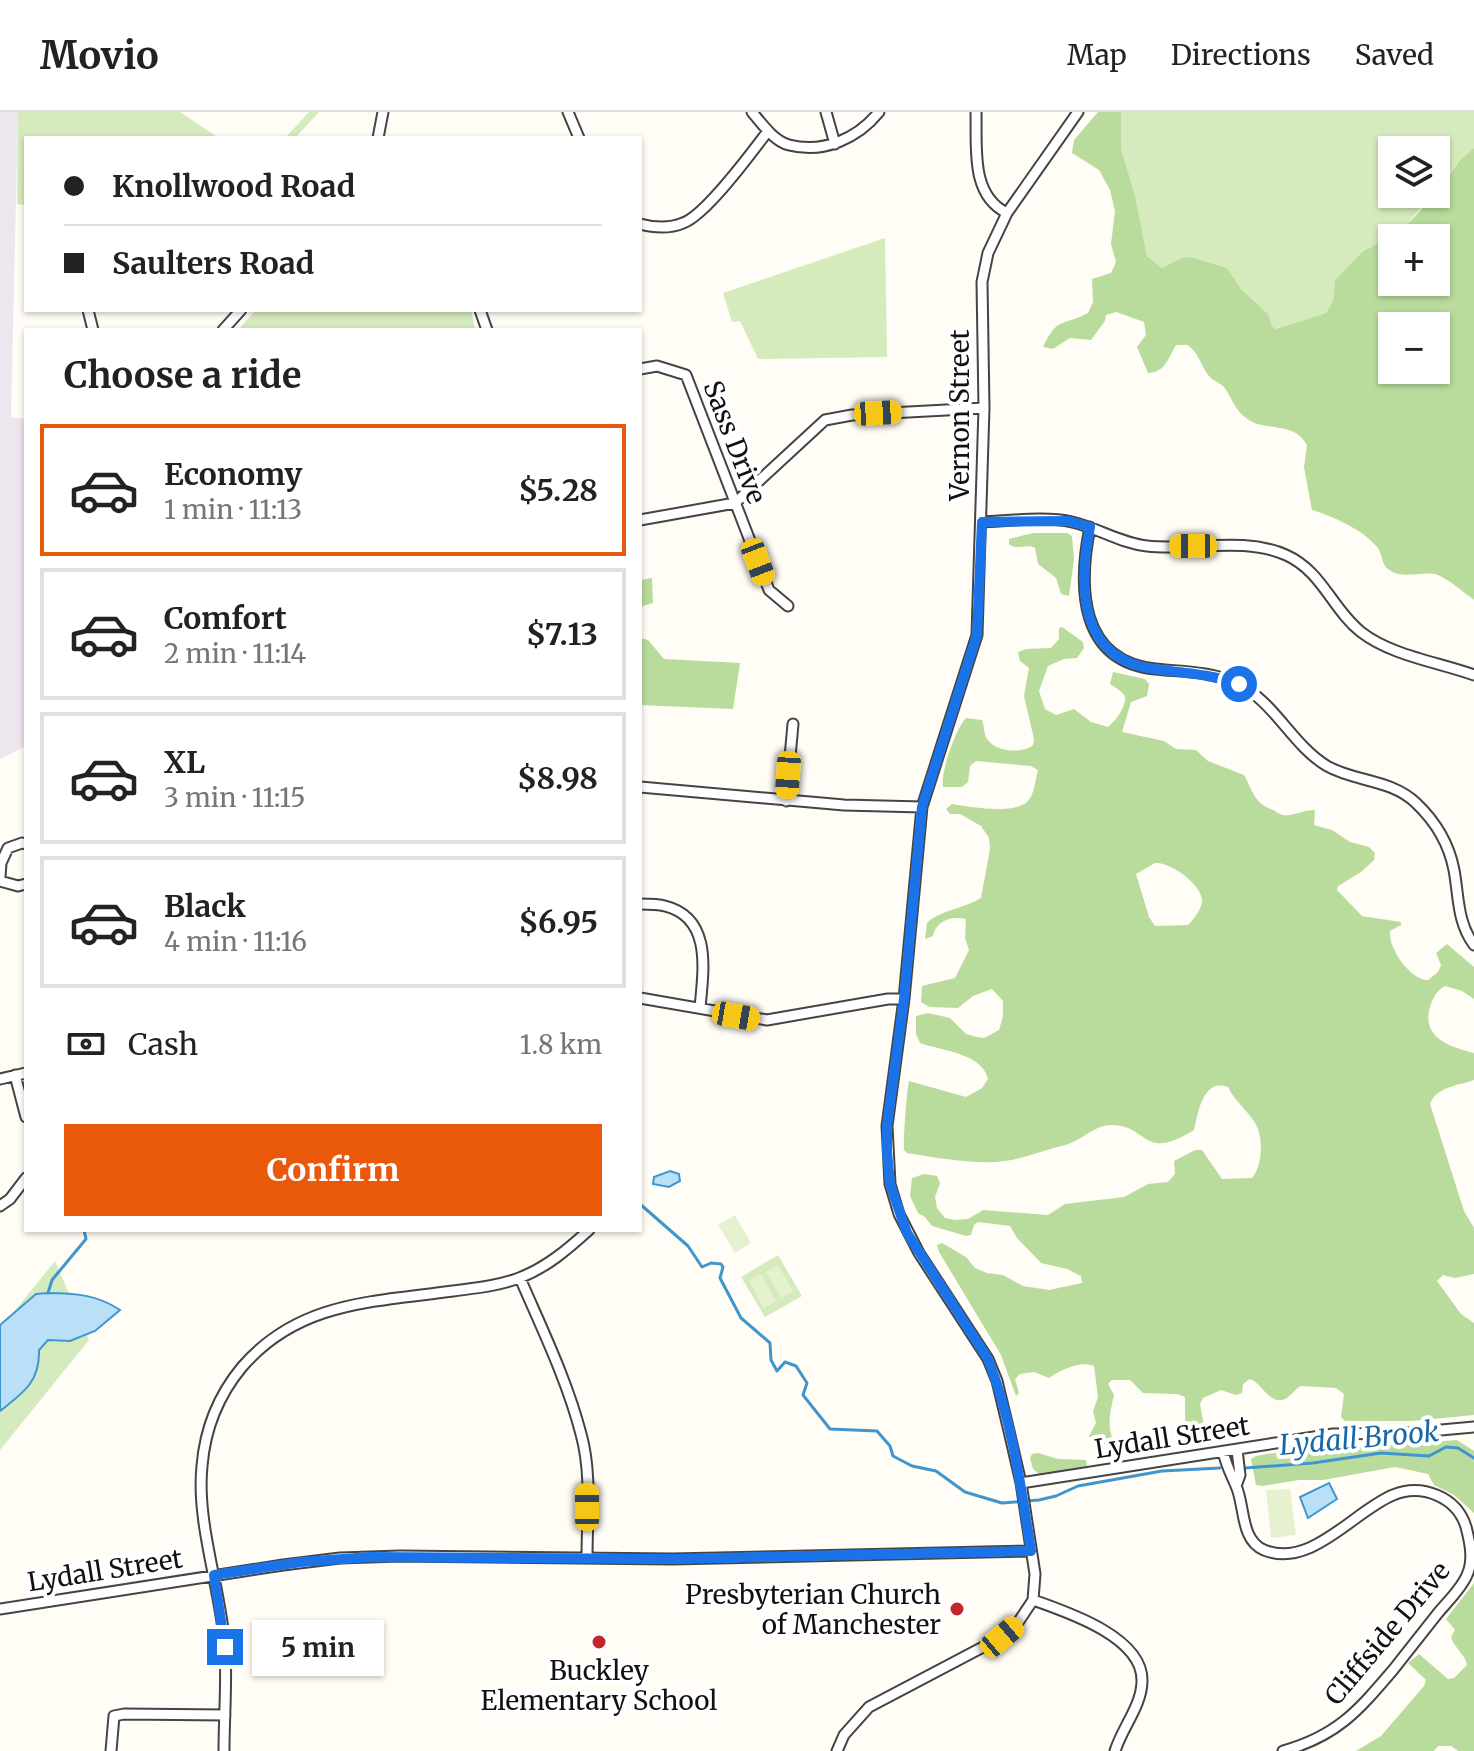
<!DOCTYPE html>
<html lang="en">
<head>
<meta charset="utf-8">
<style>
	body { margin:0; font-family:Merriweather,serif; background:#f2f2f2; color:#222; height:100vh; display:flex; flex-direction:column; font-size:30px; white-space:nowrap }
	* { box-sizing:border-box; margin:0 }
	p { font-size:26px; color:#767676 }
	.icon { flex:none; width:44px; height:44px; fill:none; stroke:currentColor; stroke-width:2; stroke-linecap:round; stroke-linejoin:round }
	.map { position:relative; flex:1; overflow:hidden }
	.panel { position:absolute; left:24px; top:216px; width:618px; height:904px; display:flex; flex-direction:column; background:#fff; border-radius:0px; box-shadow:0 2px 6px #0004 }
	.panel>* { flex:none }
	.banner { position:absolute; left:24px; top:24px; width:618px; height:176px; border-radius:0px; box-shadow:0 2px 6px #0004; display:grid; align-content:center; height:176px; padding:0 40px; background:#fff }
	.tools { position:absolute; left:1378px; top:24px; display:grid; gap:16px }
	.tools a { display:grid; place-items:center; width:72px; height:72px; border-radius:0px; background:#fff; box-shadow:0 2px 6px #0004; font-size:40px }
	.end { position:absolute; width:36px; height:36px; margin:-18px; border:10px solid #1a73e8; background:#fff; box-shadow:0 0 0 4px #fff }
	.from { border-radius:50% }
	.bubble { position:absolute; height:56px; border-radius:0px; background:#fff; box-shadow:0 2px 6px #0004; font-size:26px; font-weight:700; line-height:56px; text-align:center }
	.car { position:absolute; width:24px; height:48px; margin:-24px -12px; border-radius:10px; box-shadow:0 0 6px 2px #0007; background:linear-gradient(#f5c518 24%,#345 0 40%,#f5c518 0 76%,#345 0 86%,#f5c518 0) }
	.banner b { display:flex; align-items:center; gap:28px; height:76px; font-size:30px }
	.banner b+b { border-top:2px solid #e0e0e0 }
	.banner i { width:20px; height:20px; background:#222 }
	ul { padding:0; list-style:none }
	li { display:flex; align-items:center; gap:24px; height:132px; margin:0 16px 12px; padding:0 24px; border:4px solid #e0e0e0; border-radius:0px }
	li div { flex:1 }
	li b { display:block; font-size:30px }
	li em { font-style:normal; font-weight:700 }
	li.on { border-color:#ea580c }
	li>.icon { width:72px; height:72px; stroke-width:1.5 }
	h2 { padding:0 40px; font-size:36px; line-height:96px }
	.pay { display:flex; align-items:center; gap:20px; height:88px; padding:0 40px; font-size:30px }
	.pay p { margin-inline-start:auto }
	.primary-button { display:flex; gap:16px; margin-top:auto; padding:16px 40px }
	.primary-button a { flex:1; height:92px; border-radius:0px; background:#ea580c; color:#fff; font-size:32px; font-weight:700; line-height:92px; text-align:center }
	header { display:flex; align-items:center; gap:48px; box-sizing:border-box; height:112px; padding:0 40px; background:#fff; border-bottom:2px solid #e0e0e0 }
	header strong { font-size:38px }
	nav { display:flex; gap:44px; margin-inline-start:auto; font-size:28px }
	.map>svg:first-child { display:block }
	.industrial { fill:#eee6ef }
	.green { fill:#d5ebbd }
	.forest { fill:#b9dc9c; fill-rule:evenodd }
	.pitch { fill:#e6f2cf }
	.water { fill:#b9e0f7; stroke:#3f96cf; stroke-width:2 }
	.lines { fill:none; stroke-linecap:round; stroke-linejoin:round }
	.stream { stroke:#3f96cf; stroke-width:3 }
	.minor-casing { stroke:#444; stroke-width:13 }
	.minor { stroke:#fff; stroke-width:9 }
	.route { stroke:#1a73e8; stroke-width:10 }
	.poi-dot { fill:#c4262e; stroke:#fff; stroke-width:3 }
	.labels { text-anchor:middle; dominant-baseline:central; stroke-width:8; stroke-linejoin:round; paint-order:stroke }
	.street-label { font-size:26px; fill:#111; stroke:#fff }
	.poi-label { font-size:26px; fill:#111; stroke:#fff; text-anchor:end }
	.water-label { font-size:28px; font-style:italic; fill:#1768a6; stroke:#fff }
</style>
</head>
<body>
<header>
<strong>Movio</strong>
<nav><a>Map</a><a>Directions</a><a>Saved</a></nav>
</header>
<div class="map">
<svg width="1474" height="1639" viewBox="0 0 1474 1639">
	<rect width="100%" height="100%" fill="#fffdf5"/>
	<path class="industrial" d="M 0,0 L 18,0 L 11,305 L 26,307 L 26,634 L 0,647 Z"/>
	<path class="green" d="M 18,0 L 180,0 L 219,26 L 26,26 L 26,93 L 17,92 Z
		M 309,0 L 319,0 L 295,26 L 285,26 Z
		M 1121,0 L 1474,0 L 1474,36 L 1460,48 L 1436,79 L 1436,38 L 1392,38 L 1392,82 L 1433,82 L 1403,117 L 1362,140 L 1335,168 L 1333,189 L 1326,201 L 1276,217 L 1272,214 L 1268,202 L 1241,177 L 1227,156 L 1191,145 L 1162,156 L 1147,144 L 1135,83 L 1121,37 Z
		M 885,126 L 887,245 L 758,247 L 740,209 L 732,210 L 723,181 Z
		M 256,198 L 471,198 L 475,218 L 238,218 Z
		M 778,1143 L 802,1184 L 765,1205 L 741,1165 Z
		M 55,1149 L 89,1228 L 0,1338 L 0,1217 Z"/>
	<path class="forest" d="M 1098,0 L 1121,0 L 1121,37 L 1135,83 L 1147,144 L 1162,156 L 1182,146 L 1191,145 L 1227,156 L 1241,177 L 1268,202 L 1272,214 L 1276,217 L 1326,201 L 1333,189 L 1335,168 L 1362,140 L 1403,117 L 1436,82 L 1460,48 L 1474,36 L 1474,488 C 1463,480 1450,468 1438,463 C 1422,458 1403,469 1388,457 C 1381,452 1383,442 1377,435 C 1362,417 1334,405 1312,398 L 1304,355 L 1307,333 C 1293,308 1265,321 1246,306 C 1234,297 1232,286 1224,275 C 1219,270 1213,269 1209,264 C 1200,253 1200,241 1187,233 L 1176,233 C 1168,246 1166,260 1148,261 L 1137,235 L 1146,223 L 1144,210 L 1116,200 L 1106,203 L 1105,209 L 1091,228 L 1070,226 L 1053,237 L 1043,235 C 1058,204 1061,215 1088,201 L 1093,190 L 1092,167 L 1111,161 L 1116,150 L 1111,132 L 1115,99 L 1110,78 L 1099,58 L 1072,41 L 1074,28 ZM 1392,126 L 1436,126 L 1436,170 L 1392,170 ZM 1436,214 L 1436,258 L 1392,258 L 1392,214 Z
		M 1033,421 L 1067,421 L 1072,424 L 1074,447 L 1069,484 L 1061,482 L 1056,466 L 1038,452 L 1035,436 C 1026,431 1017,439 1009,432 L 1009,427 Z
		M 652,466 L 653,491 L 640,495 L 640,468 Z
		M 1062,515 L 1083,530 L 1084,536 L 1077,546 L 1064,547 L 1048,554 L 1039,579 L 1045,597 L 1056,603 L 1074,597 L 1091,610 L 1108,615 C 1115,610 1126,595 1125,585 C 1124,580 1114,575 1110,572 L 1113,560 L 1145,567 L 1149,572 L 1147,584 L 1131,590 L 1122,620 L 1164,629 L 1176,637 L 1196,638 L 1208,649 L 1244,663 C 1252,677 1254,691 1271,697 C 1278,700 1281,705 1289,703 C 1299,702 1304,698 1315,698 L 1314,713 L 1332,718 L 1350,730 L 1369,735 L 1375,741 L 1374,748 L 1361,760 L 1338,774 L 1337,778 L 1362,804 L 1401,810 L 1401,813 L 1390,819 C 1388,836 1410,868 1428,868 L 1438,860 L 1441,853 L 1436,841 L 1447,832 L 1474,855 L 1474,887 L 1462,879 L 1445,874 C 1436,879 1433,886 1430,895 C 1421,926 1450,935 1474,941 L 1474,968 C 1458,974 1437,974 1430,992 L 1464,1099 L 1474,1116 L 1474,1162 L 1455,1166 L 1443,1163 L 1437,1169 L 1461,1202 L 1474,1211 L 1474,1303 L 1412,1309 L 1345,1309 L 1341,1305 L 1344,1282 L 1336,1276 L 1301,1274 C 1295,1277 1290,1285 1285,1287 C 1270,1294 1262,1271 1250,1267 L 1243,1272 L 1242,1281 L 1236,1283 L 1221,1278 L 1203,1286 L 1200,1292 L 1206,1326 L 1202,1330 L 1187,1332 L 1185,1328 L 1185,1285 L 1177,1282 L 1143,1281 L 1130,1268 L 1112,1268 L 1108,1272 L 1114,1283 C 1110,1300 1107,1312 1113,1329 L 1109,1332 L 1095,1332 L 1089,1324 L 1096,1311 L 1093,1299 L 1098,1285 L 1094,1254 C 1081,1248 1060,1258 1049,1266 L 1034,1260 L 1020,1262 L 1015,1267 L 1019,1281 L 1016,1284 L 1001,1243 L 939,1140 L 937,1133 L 942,1131 L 966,1145 L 975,1156 L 987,1161 L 1003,1163 L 1023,1174 L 1049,1178 L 1082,1171 L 1081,1164 L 1067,1157 L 1041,1151 L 1017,1126 L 1010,1114 L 978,1110 L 974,1113 L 971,1123 L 966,1124 L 932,1114 L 925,1105 L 918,1101 L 910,1084 L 912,1066 L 924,1062 L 937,1064 L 940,1071 L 935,1085 L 937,1096 L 945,1106 L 955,1108 L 968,1107 L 983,1098 L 1048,1103 L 1065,1092 L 1124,1085 L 1148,1072 L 1168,1070 L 1175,1062 L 1174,1049 L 1195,1038 L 1202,1038 L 1222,1067 L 1252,1066 C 1262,1054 1263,1031 1258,1017 C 1252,1001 1235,991 1228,975 C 1203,966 1198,1001 1194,1018 C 1141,1051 1149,1012 1110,1013 C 1093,1014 1081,1029 1065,1033 C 1045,1038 1025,1046 1005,1049 C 973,1053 939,1046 907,1041 L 904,1038 C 903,1030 907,975 909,969 L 966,985 L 982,976 L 988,967 C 982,941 942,939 920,931 L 916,922 L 916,904 L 928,901 L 950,906 L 966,922 L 977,925 L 984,926 L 999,918 L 1003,904 L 1003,889 L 992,877 L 973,884 L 958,896 L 929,895 L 921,890 L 922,874 L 955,866 L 969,838 L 965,826 L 966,807 C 952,804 936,808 933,824 L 925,827 L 927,811 C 938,799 965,796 981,786 L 990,737 L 989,726 L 981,714 L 960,702 L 950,702 L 946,697 L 952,692 C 970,695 1015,703 1028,689 C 1035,681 1035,668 1038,658 L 1031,654 L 976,649 L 970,654 L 968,670 L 962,675 L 943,675 C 940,661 956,616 966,606 L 982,608 C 985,615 983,623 988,628 C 996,640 1023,642 1033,633 L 1034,627 L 1024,584 L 1029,556 L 1020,549 L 1018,540 L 1026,537 L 1051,536 L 1059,527 L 1059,516 ZM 1155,751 C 1170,749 1204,774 1202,790 C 1201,798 1193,808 1188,813 L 1155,814 L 1149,805 L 1136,762 Z
		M 640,526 L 648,528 L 664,547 L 740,551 L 733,597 L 640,593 Z
		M 1457,1328 L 1474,1339 L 1474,1401 L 1454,1383 L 1434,1373 L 1428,1362 L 1395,1355 L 1323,1368 L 1299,1368 L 1262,1374 L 1256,1373 L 1251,1347 L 1256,1344 C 1322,1332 1390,1334 1457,1328 Z
		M 1038,1341 L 1058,1347 L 1086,1348 L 1087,1354 L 1040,1363 L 1033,1357 L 1030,1346 L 1032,1342 Z
		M 1474,1471 L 1474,1639 L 1458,1639 L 1451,1634 L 1438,1634 L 1434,1639 L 1356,1639 L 1381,1624 L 1424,1574 L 1426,1568 L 1408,1551 L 1419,1542 L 1448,1567 L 1454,1566 L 1467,1553 C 1466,1543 1454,1536 1451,1525 L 1455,1518 L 1446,1507 Z"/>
	<path class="pitch" d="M 735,1103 L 751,1131 L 735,1141 L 718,1113 Z
		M 778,1153 L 793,1179 L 781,1186 L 766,1160 Z
		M 761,1162 L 776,1189 L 764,1196 L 749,1169 Z
		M 1290,1377 L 1296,1423 L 1271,1426 L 1266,1378 Z"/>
	<path class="water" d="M 670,1059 L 679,1062 L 680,1069 L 669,1075 L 653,1072 L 654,1065 Z
		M 48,1181 C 75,1181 98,1183 120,1198 L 95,1219 L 70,1229 L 48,1228 L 39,1238 C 40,1270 23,1281 0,1299 L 0,1213 L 36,1182 Z
		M 1329,1371 L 1337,1387 L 1308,1406 L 1300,1385 Z"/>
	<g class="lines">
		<path class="stream" d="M 640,1092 L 688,1134 L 702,1155 L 711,1151 L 721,1152 L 723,1155 L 720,1166 L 741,1206 L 770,1231 L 771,1248 L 777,1259 L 785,1250 L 796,1254 L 807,1271 L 803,1283 L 830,1317 L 877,1319 L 890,1334 L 893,1344 L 912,1354 L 936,1359 L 965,1380 L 1002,1391 L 1039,1388 L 1056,1384 L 1078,1374 L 1162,1359 L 1220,1356
			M 48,1181 L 52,1168 L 86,1127 L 84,1118
			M 1245,1356 L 1313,1351 L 1381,1341 L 1429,1344 L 1446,1335 L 1458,1336 L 1474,1346"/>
		<g class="minor-casing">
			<path id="minor" d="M 568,0 L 579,26
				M 752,0 C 762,12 774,29 789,33 C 824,42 858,26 879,0
				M 826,0 L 835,32
				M 976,0 C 977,35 970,83 1007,101
				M 378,26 L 383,0
				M 640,112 C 655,116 669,117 683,111 C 706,103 752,40 768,19
				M 88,198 L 93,218
				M 480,198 L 487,218
				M 223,218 L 241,198
				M 640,257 L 657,254 L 686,263 L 769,478 L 788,494
				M 640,408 L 735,391 L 825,308 L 852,303 L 984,296
				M 982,410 C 1008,409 1047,404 1072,410 C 1098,416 1120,431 1147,434 C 1192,439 1243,424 1286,443 C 1322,459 1332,497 1361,520 C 1392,544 1438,550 1474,563
				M 1090,415 C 1078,475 1079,549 1155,557 C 1183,560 1212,559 1238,572 C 1275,590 1292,633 1327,654 C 1355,670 1391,667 1416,691 C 1435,709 1449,732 1454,758 C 1459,785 1457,810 1474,833
				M 640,675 L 844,693 L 922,695
				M 786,689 L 793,612
				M 0,765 L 1,751 L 8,736 L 22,731 L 26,732
				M 0,769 L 18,774 L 26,772
				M 640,792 C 648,792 658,792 665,794 C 713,806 703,860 700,896
				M 640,886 L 767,908 L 888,887 L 904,887
				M 15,963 L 26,1005
				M 0,967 L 26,961
				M 0,1094 L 10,1087 L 26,1066
				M 520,1166 C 542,1217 567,1268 581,1322 C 592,1361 587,1406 587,1446
				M 1223,1340 C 1227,1355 1230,1360 1236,1374 C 1245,1393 1240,1428 1264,1438 C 1311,1457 1354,1399 1393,1383 C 1422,1371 1457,1385 1466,1415 C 1470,1430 1474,1448 1467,1463 C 1461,1477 1448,1489 1438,1501 C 1423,1520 1408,1539 1393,1558 C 1358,1599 1337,1624 1283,1639
				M 1021,1371 L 1333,1322 L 1408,1321 L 1474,1315
				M 1236,1374 L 1240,1363 L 1237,1338
				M 1033,1488 C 1067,1500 1143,1525 1142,1569 C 1142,1593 1122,1616 1115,1639
				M 0,1497 L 283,1453 L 340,1446 L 400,1444 L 672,1447 L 1031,1439
				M 111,1639 L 114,1604 L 124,1602 L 225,1603
				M 224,1639 C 224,1605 227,1570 225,1535 C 221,1478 196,1411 202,1354 C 205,1317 218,1284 242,1255 C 299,1189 374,1190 453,1179 C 475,1176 498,1174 519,1166 C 546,1156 568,1137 589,1118
				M 837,1639 L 844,1623 L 869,1595 L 1002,1525 L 1017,1512 L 1033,1488 L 1035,1462 L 1021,1371 L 1009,1319 L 997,1269 L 988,1247 L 919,1141 L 899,1102 L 890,1072 L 887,1014 L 904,887 L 922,695 L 977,523 L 984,296 L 982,170 L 988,141 L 1007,101 L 1078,0"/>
		</g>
		<use href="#minor" class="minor"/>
	</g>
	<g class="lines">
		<path class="route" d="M 225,1535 L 214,1463 L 301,1450 L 371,1445 L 672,1447 L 1031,1439 C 1021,1375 1012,1308 988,1247 L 907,1121 L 890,1072 L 887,1040 L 887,1014 L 904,887 L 922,695 L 977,523 L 982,410 L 1069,409 L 1090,415 C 1078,475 1079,547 1154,557 C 1184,561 1210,562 1239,572"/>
	</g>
	<g class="poi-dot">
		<circle cx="957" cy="1497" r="8"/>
		<circle cx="599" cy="1530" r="8"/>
	</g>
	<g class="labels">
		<g class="street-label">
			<text transform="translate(959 303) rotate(-90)">Vernon Street</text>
			<text transform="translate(735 330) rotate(69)">Sass Drive</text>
			<text transform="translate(1172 1325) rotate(-9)">Lydall Street</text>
			<text transform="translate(105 1458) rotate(-9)">Lydall Street</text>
			<text transform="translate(1387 1521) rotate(-50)">Cliffside Drive</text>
		</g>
		<g class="poi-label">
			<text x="941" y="1482">Presbyterian Church<tspan x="941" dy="30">of Manchester</tspan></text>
			<text x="599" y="1558" text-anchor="middle">Buckley<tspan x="599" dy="30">Elementary School</tspan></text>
		</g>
		<g class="water-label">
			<text transform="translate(1359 1326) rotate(-5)">Lydall Brook</text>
		</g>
	</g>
</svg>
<div class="tools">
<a><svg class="icon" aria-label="layers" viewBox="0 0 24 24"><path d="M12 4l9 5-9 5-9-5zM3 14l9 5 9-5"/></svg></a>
<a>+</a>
<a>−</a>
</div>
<i class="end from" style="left:1239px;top:572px"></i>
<i class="end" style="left:225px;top:1535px"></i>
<div class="bubble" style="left:252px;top:1508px;width:132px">5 min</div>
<i class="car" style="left:878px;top:301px;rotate:87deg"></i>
<i class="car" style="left:1193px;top:434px;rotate:270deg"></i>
<i class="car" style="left:758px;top:450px;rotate:159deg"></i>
<i class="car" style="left:788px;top:663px;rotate:184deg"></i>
<i class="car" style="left:736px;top:904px;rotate:100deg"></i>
<i class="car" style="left:587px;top:1395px;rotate:0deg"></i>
<i class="car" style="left:1002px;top:1525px;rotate:50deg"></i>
<div class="banner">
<b><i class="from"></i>Knollwood Road</b>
<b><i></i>Saulters Road</b>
</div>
<section class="panel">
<h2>Choose a ride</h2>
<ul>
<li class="on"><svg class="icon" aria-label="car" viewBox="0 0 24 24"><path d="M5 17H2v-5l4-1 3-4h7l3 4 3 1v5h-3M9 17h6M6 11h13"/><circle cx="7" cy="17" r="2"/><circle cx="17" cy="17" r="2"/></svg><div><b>Economy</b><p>1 min · 11:13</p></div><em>$5.28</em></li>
<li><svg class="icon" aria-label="car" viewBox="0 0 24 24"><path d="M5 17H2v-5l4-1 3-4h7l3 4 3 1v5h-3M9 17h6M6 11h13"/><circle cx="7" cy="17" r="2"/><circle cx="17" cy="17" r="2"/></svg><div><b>Comfort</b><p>2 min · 11:14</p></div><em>$7.13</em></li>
<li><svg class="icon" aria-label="car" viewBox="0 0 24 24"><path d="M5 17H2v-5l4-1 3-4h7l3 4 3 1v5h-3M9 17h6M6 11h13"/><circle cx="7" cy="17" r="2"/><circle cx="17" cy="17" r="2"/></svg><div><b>XL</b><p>3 min · 11:15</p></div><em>$8.98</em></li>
<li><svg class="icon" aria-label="car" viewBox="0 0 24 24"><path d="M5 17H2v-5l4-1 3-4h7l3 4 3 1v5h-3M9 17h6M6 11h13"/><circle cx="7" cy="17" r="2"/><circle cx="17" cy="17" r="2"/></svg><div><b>Black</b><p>4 min · 11:16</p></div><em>$6.95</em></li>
</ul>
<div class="pay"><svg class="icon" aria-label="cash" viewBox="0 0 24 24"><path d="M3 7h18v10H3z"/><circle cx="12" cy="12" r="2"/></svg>Cash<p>1.8 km</p></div>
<div class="primary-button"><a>Confirm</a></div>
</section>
</div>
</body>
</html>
